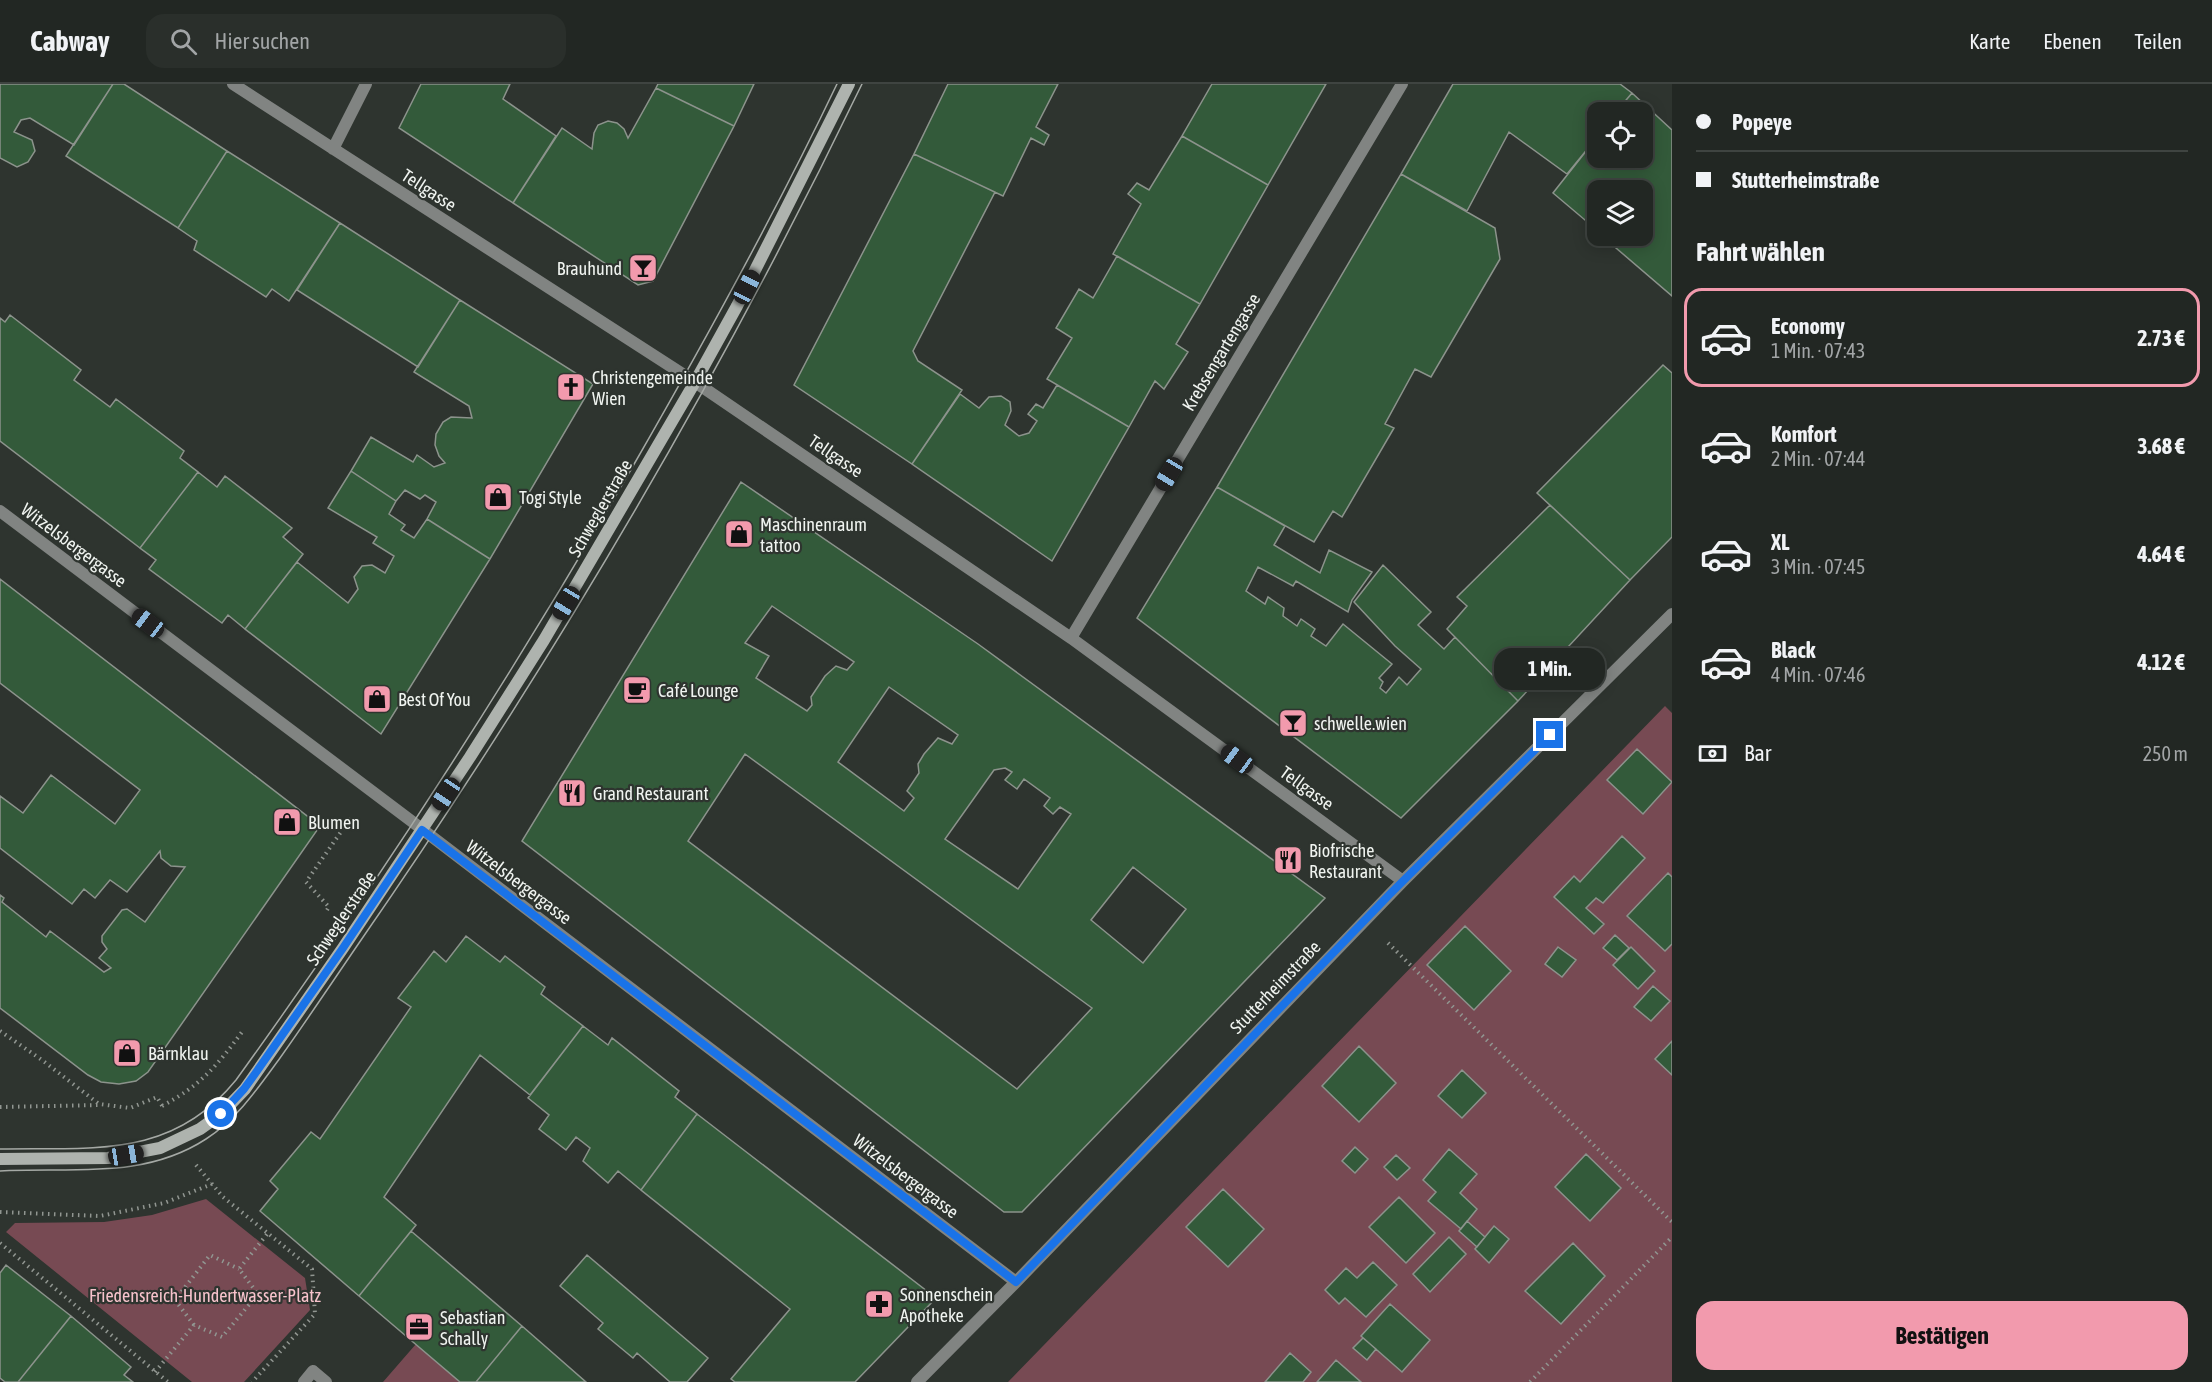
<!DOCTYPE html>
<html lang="de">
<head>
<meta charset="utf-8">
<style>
	body { margin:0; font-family:"Asap Condensed",sans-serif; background:#2a2f2b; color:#f1f3f6; height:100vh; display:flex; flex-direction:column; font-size:22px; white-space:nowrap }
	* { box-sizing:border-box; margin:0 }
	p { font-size:20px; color:#a2a5a6 }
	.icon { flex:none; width:33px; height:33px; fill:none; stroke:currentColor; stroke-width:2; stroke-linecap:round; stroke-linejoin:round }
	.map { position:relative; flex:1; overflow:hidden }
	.panel { display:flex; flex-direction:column; background:#222723; width:540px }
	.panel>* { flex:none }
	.top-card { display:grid; align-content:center; height:132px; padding:0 24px; background:#222723 }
	.fabs { position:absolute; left:1587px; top:18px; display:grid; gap:12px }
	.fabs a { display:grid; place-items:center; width:66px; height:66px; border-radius:12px; background:#222723; box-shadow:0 3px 15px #0003,0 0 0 2px #3f4441; font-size:30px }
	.end { position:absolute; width:27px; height:27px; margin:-14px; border:8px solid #1a73e8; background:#fff; box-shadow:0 0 0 3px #fff }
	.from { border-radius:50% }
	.bubble { position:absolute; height:42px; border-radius:18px; background:#222723; box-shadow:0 3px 15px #0003,0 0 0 2px #3f4441; font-size:20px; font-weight:700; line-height:42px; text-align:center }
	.car { position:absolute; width:18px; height:36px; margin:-18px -9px; border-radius:8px; box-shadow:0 0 4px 2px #0007; background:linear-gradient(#222 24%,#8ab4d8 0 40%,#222 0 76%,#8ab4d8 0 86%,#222 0) }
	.top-card b { display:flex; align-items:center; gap:21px; height:57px; font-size:22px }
	.top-card b+b { border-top:2px solid #3f4441 }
	.top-card i { width:15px; height:15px; background:#f1f3f6 }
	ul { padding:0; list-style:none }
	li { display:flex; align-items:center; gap:18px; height:99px; margin:0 12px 9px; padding:0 12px; border:3px solid transparent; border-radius:18px }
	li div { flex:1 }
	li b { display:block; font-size:22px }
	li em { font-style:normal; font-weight:700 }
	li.selected { border-color:#f29aad }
	li>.icon { width:54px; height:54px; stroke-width:1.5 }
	h2 { padding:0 24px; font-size:27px; line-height:72px }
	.pay { display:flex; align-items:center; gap:15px; height:66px; padding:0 24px; font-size:22px }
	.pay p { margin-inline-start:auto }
	.action { display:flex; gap:12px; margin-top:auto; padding:12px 24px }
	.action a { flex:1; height:69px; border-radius:18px; background:#f29aad; color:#111; font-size:24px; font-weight:700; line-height:69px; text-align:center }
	header { display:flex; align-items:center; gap:36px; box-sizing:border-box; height:84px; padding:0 30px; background:#222723; border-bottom:2px solid #3f4441 }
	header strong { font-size:28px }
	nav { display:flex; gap:33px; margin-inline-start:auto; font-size:21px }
	.search { width:420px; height:54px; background:#2a2f2b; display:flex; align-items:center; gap:15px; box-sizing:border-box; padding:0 21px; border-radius:18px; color:#a2a5a6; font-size:22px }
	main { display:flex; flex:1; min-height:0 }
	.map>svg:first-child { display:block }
	.green { fill:#774a53 }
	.building { fill:#335a3a; stroke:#8c938c; stroke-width:1.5; fill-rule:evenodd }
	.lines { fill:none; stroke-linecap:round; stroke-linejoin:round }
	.path { stroke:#919691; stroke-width:4; stroke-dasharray:1.5 4.5; stroke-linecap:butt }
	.street { stroke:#818482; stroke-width:12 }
	.secondary { stroke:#aeb3ae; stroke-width:12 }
	.tram { stroke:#a5a9a5; stroke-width:1.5 }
	.route { stroke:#1a73e8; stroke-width:8 }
	.labels { text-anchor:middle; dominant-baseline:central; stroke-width:4.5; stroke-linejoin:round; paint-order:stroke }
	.street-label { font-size:18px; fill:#f0f4f0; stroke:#2e342f }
	.poi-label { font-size:18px; fill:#f0f4f0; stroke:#2e342f; text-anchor:start }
	.park-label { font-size:18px; fill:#f7c3cc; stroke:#2e342f }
</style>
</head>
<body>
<header>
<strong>Cabway</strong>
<div class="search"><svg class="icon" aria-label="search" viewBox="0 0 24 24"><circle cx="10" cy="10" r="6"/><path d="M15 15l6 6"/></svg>Hier suchen</div>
<nav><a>Karte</a><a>Ebenen</a><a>Teilen</a></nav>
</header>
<main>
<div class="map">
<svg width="1672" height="1298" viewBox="0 0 1672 1298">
	<rect width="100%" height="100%" fill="#2e342f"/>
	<path class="green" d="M 1665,622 L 1672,629 L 1672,1298 L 1008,1298 Z
		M 206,1115 L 305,1194 L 310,1226 L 244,1298 L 192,1298 L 6,1148 L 15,1139 L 104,1138 L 152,1131 Z
		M 416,1260 L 460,1298 L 383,1298 Z"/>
	<path class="building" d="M 0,0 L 113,0 L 74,61 L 30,34 L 21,36 L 14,48 L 32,56 L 35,67 L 28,78 L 17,83 L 0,74 Z
		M 113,0 L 124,0 L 227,67 L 178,144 L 66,72 Z
		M 421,0 L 510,0 L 503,15 L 556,52 L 513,119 L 399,44 Z
		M 658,0 L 754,0 L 734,42 L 656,4 Z
		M 948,0 L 1058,0 L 1036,43 L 1049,51 L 1044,61 L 1031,54 L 1003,112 L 914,70 Z
		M 1212,0 L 1326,0 L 1268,101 L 1182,52 Z
		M 1453,0 L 1620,0 L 1632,9 L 1616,28 L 1598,28 L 1598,52 L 1567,90 L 1509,48 L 1467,127 L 1401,90 Z
		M 656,4 L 734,42 L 653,197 L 638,201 L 513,119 L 562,44 L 592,65 L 594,49 L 598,41 L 608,37 L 617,39 L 624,45 L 628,54 Z
		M 1632,9 L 1672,46 L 1672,212 L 1602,152 L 1642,152 L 1642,106 L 1598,106 L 1598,147 L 1553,109 L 1598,52 L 1598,74 L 1642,74 L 1642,28 L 1616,28 Z
		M 1182,52 L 1268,101 L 1200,220 L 1113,170 L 1141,120 L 1128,110 L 1137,99 L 1149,106 Z
		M 227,67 L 340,139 L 289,217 L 272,205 L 266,213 L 194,166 L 197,157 L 178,144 Z
		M 914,70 L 995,108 L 913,267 L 918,277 L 962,306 L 912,380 L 794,301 Z
		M 1401,90 L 1495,144 L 1500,175 L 1431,293 L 1415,285 L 1385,340 L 1394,344 L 1342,433 L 1333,427 L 1314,458 L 1217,403 Z
		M 340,139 L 460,216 L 418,283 L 297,206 Z
		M 1117,172 L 1200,220 L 1176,260 L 1188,268 L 1164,305 L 1155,297 L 1129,343 L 1047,295 L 1072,254 L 1056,244 L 1079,205 L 1093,214 Z
		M 460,216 L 593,300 L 490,475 L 427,435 L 436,418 L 425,411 L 420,415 L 405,406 L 396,417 L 351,387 L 371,353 L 413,378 L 417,371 L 434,383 L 445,379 L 439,372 L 435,361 L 436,350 L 443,338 L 451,333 L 472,334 L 469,322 L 414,288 Z
		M 10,231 L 81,286 L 74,296 L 110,323 L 116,315 L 184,367 L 180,374 L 198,388 L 140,464 L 0,357 L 0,234 L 5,238 Z
		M 1663,281 L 1672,289 L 1672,453 L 1630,496 L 1537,409 Z
		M 1057,301 L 1129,343 L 1052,477 L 912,380 L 960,310 L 979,324 L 989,313 L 1001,312 L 1010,318 L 1011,327 L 1005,341 L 1019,352 L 1029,349 L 1037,337 L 1028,330 L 1036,320 L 1043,324 Z
		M 351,387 L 396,417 L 389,430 L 405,441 L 401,446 L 414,454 L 427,435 L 490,475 L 381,650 L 245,545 L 297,478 L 348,519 L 358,505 L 354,493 L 362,482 L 372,481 L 385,489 L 394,472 L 373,459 L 377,453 L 328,424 Z
		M 198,388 L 217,403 L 225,392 L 292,444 L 283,453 L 303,470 L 245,545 L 228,531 L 222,539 L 149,485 L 156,476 L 140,464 Z
		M 741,398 L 978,560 L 1325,814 L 1022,1128 L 1004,1128 L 522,757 ZM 772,522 L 854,578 L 847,586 L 836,582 L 825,592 L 811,613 L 812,621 L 807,627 L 756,594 L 769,572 L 745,559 ZM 889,603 L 958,651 L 952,660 L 938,654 L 924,670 L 918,680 L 919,689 L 907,707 L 914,714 L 904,727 L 838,678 ZM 745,670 L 1092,924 L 1017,1005 L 688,757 ZM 1005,684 L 1012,688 L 1005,696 L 1017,705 L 1024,695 L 1050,714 L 1044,722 L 1053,730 L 1060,723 L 1071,730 L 1018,805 L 945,755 L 994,686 ZM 1133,783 L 1186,825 L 1143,879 L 1091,836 Z
		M 1217,403 L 1285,442 L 1274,461 L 1320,489 L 1329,466 L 1372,488 L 1352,516 L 1348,528 L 1296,497 L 1293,502 L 1258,483 L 1246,507 L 1265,520 L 1268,513 L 1284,524 L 1283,532 L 1297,542 L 1301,535 L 1315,545 L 1311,552 L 1326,562 L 1343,540 L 1392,580 L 1379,594 L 1383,598 L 1380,604 L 1386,609 L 1399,593 L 1407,601 L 1421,585 L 1395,562 L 1354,518 L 1383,481 L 1431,528 L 1418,541 L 1444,565 L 1455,553 L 1518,617 L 1401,734 L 1137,534 Z
		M 1550,421 L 1630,496 L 1518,617 L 1447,545 L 1467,522 L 1457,513 Z
		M 0,495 L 320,742 L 148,988 L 136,997 L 119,1000 L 101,998 L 88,991 L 0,924 L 0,811 L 4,814 L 2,818 L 46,853 L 50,847 L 104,888 L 111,884 L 99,874 L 107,865 L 102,858 L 102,852 L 122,826 L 127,825 L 145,838 L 185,783 L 171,782 L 161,774 L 160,767 L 127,808 L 110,796 L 95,814 L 84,805 L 72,820 L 0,764 L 0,712 L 23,729 L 51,691 L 115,740 L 140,706 L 0,599 Z
		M 1637,665 L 1672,698 L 1643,730 L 1607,696 Z
		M 1622,752 L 1645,774 L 1603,819 L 1596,814 L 1586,824 L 1604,840 L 1594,850 L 1554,813 L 1574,792 L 1580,798 Z
		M 1668,789 L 1672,793 L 1672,860 L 1665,867 L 1627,832 Z
		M 1465,842 L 1511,887 L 1474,926 L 1427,881 Z
		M 1615,851 L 1629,864 L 1617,876 L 1603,864 Z
		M 466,852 L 500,878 L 505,872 L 545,903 L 541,910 L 583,942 L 530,1011 L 480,971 L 384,1113 L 416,1141 L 359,1212 L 260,1127 L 278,1105 L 270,1097 L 311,1048 L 320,1055 L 411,923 L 398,914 L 434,867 L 446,878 Z
		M 1558,863 L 1576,876 L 1562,893 L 1545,880 Z
		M 1631,863 L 1655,887 L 1638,905 L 1613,881 Z
		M 1653,902 L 1670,917 L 1651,937 L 1634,923 Z
		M 583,942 L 608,961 L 612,954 L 679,1007 L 675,1013 L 697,1030 L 641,1106 L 618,1087 L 608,1099 L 583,1077 L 590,1064 L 576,1053 L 566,1066 L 539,1045 L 549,1031 L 528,1014 Z
		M 1672,957 L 1672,991 L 1655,975 Z
		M 1359,962 L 1396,999 L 1359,1038 L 1322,1002 Z
		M 1462,986 L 1486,1009 L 1462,1034 L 1438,1012 Z
		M 697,1030 L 936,1214 L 855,1298 L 735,1298 L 731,1295 L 790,1225 L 641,1106 Z
		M 1355,1063 L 1368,1075 L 1355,1089 L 1342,1077 Z
		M 1449,1065 L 1477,1090 L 1460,1109 L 1477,1125 L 1461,1145 L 1428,1117 L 1436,1108 L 1423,1096 Z
		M 1586,1070 L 1621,1104 L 1590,1137 L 1555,1103 Z
		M 1396,1071 L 1410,1084 L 1397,1096 L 1384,1083 Z
		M 1223,1105 L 1264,1145 L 1228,1183 L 1186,1143 Z
		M 1399,1113 L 1435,1149 L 1406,1179 L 1369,1143 Z
		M 1467,1137 L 1485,1153 L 1477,1163 L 1459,1147 Z
		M 1494,1142 L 1509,1155 L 1489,1179 L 1475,1165 Z
		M 411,1147 L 522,1242 L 476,1298 L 460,1298 L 359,1212 Z
		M 1449,1153 L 1466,1170 L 1430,1208 L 1413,1190 Z
		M 1573,1159 L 1605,1192 L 1561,1240 L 1525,1207 Z
		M 587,1171 L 708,1274 L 687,1298 L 670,1298 L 637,1269 L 633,1274 L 598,1245 L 603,1239 L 560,1202 Z
		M 1373,1178 L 1397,1201 L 1366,1233 L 1345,1214 L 1339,1220 L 1325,1206 L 1346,1184 L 1357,1194 Z
		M 6,1181 L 71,1232 L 18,1298 L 5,1298 L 0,1294 L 0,1189 Z
		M 1390,1220 L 1430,1256 L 1402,1288 L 1361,1252 Z
		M 71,1232 L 131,1283 L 124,1291 L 133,1298 L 18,1298 Z
		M 522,1242 L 586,1298 L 476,1298 Z
		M 1363,1254 L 1376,1265 L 1367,1276 L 1353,1264 Z
		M 1290,1269 L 1311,1288 L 1303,1298 L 1265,1298 Z
		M 1336,1276 L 1361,1298 L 1317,1298 Z"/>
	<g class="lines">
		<path class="path" d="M 327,826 L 329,823 L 306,798 L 352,732
			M 1388,859 L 1672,1138
			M 0,947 L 42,976 L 99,1020 L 130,1024 L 157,1013 L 164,1025
			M 162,1022 C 201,1001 216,983 242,948
			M 0,1023 L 99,1021
			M 196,1081 L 223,1113 L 312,1185 L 315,1230 L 252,1298
			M 0,1128 L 100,1132 L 164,1119 L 212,1100
			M 0,1159 L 168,1298
			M 194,1241 L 175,1216 L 210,1171 L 239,1185
			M 155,1288 L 194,1241 L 222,1253 L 258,1210 L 239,1185 L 268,1149
			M 1530,1298 L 1672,1153"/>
		<path class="street" d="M 233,0 L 695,298 L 1071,554 L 1403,797
			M 333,65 L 366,0
			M 0,427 L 414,739 L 1016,1198
			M 1071,554 L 1402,0
			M 304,1298 L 313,1287 L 326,1298
			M 917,1298 L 1016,1198 L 1403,797 L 1672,530"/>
		<path class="secondary" d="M 0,1075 L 108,1074 L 160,1064 L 200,1045 L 221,1030 L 245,1005 L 343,864 L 470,673 L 544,556 L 695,298 L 737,222 L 849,0"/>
		<path class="tram" d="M 0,1065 C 92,1063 171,1076 236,996 C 379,798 511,593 633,382 C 705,257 775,130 837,0
			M 0,1087 C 71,1083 143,1096 206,1055 C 238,1034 258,1004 280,974 C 307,936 333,897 359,859 C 548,586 718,299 862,0"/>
	</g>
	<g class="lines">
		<path class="route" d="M 221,1030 L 244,1005 L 257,987 L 343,864 L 422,746 L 1016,1198 L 1390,810 L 1550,651"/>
	</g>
	<defs>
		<g id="bar-square" transform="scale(1.5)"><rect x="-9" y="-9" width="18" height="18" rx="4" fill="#f29aad" stroke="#2e342f"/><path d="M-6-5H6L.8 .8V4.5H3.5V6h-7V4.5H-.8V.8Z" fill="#111"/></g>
		<g id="church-square" transform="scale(1.5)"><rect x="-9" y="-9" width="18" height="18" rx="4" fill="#f29aad" stroke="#2e342f"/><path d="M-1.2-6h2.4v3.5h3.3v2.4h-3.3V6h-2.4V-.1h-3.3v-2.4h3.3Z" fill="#111"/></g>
		<g id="shop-square" transform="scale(1.5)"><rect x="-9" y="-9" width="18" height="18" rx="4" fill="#f29aad" stroke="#2e342f"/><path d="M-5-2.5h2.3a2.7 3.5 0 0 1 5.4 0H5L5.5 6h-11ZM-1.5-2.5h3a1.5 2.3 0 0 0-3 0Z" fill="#111"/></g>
		<g id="cafe-square" transform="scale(1.5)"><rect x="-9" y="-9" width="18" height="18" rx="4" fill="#f29aad" stroke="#2e342f"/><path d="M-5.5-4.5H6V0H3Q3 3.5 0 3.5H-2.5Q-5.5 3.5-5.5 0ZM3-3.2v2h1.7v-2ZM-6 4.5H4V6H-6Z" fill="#111"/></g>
		<g id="restaurant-square" transform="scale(1.5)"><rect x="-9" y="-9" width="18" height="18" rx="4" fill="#f29aad" stroke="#2e342f"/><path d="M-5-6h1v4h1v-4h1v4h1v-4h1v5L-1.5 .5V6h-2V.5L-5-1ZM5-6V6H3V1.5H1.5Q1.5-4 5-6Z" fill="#111"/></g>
		<g id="pharmacy-square" transform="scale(1.5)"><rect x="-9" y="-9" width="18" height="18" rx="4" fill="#f29aad" stroke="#2e342f"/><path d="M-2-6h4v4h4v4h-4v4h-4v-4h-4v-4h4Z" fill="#111"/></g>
		<g id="office-square" transform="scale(1.5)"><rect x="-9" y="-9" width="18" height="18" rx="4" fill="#f29aad" stroke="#2e342f"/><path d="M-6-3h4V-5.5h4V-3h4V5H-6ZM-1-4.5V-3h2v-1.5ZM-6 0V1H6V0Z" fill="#111"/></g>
	</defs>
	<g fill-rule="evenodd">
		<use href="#bar-square" x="643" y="184"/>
		<use href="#church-square" x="571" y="303"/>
		<use href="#shop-square" x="498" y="413"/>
		<use href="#shop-square" x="739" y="450"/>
		<use href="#cafe-square" x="637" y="606"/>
		<use href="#shop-square" x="377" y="615"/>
		<use href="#bar-square" x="1293" y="639"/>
		<use href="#restaurant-square" x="572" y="709"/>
		<use href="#shop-square" x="287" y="738"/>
		<use href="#restaurant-square" x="1288" y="776"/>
		<use href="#shop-square" x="127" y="969"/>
		<use href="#pharmacy-square" x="879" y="1220"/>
		<use href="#office-square" x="419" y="1243"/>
	</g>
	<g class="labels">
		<g class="street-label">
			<text transform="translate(429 106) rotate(33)">Tellgasse</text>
			<text transform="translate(1221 268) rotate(-59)">Krebsengartengasse</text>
			<text transform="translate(836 372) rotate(34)">Tellgasse</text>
			<text transform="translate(600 424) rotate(-60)">Schweglerstraße</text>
			<text transform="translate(74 461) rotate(37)">Witzelsbergergasse</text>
			<text transform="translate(1307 704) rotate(36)">Tellgasse</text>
			<text transform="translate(519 798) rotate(37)">Witzelsbergergasse</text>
			<text transform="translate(341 834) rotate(-56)">Schweglerstraße</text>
			<text transform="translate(1275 903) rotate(-46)">Stutterheimstraße</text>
			<text transform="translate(906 1092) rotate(37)">Witzelsbergergasse</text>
		</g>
		<g class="poi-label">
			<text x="622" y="184" text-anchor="end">Brauhund</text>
			<text x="592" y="293">Christengemeinde<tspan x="592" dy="21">Wien</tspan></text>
			<text x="519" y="413">Togi Style</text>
			<text x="760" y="440">Maschinenraum<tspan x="760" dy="21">tattoo</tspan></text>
			<text x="658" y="606">Café Lounge</text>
			<text x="398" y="615">Best Of You</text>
			<text x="1314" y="639">schwelle.wien</text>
			<text x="593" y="709">Grand Restaurant</text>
			<text x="308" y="738">Blumen</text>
			<text x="1309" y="766">Biofrische<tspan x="1309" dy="21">Restaurant</tspan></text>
			<text x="148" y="969">Bärnklau</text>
			<text x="900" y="1210">Sonnenschein<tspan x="900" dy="21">Apotheke</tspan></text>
			<text x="440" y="1233">Sebastian<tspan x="440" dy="21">Schally</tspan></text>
		</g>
		<g class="park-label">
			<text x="205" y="1211">Friedensreich-Hundertwasser-Platz</text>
		</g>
	</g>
</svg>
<div class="fabs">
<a><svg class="icon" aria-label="locate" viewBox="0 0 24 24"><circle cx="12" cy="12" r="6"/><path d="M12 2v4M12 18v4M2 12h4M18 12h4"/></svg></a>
<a><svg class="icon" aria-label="layers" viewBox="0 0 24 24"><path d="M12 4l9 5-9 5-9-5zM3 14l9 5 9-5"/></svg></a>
</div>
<i class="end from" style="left:221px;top:1030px"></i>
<i class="end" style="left:1550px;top:651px"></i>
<div class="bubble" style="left:1494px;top:564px;width:111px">1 Min.</div>
<i class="car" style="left:747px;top:203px;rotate:27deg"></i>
<i class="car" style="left:1169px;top:390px;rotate:211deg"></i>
<i class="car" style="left:566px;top:519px;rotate:211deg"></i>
<i class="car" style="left:148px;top:539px;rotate:307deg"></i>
<i class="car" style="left:1237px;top:675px;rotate:306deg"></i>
<i class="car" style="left:446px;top:710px;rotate:214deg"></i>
<i class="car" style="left:126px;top:1071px;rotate:81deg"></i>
</div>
<section class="panel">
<div class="top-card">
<b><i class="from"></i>Popeye</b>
<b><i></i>Stutterheimstraße</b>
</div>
<h2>Fahrt wählen</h2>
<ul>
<li class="selected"><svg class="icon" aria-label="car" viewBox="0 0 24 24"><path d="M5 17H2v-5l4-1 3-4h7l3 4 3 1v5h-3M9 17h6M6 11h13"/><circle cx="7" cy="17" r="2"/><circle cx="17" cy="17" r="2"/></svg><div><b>Economy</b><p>1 Min. · 07:43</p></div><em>2.73 €</em></li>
<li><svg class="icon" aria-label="car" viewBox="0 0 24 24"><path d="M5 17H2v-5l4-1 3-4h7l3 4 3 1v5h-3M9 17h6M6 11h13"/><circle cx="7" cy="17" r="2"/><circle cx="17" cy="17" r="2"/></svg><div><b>Komfort</b><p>2 Min. · 07:44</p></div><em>3.68 €</em></li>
<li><svg class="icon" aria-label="car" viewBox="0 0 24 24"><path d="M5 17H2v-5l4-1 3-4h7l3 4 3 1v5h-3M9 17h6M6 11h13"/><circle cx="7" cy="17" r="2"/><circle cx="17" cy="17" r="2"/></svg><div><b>XL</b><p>3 Min. · 07:45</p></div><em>4.64 €</em></li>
<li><svg class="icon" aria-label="car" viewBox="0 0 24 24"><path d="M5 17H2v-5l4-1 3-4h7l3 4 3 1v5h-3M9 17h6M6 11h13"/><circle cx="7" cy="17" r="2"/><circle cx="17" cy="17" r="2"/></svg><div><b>Black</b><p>4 Min. · 07:46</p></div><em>4.12 €</em></li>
</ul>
<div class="pay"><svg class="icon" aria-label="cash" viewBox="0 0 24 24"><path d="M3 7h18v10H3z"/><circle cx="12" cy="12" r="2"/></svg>Bar<p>250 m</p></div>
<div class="action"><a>Bestätigen</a></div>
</section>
</main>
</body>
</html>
